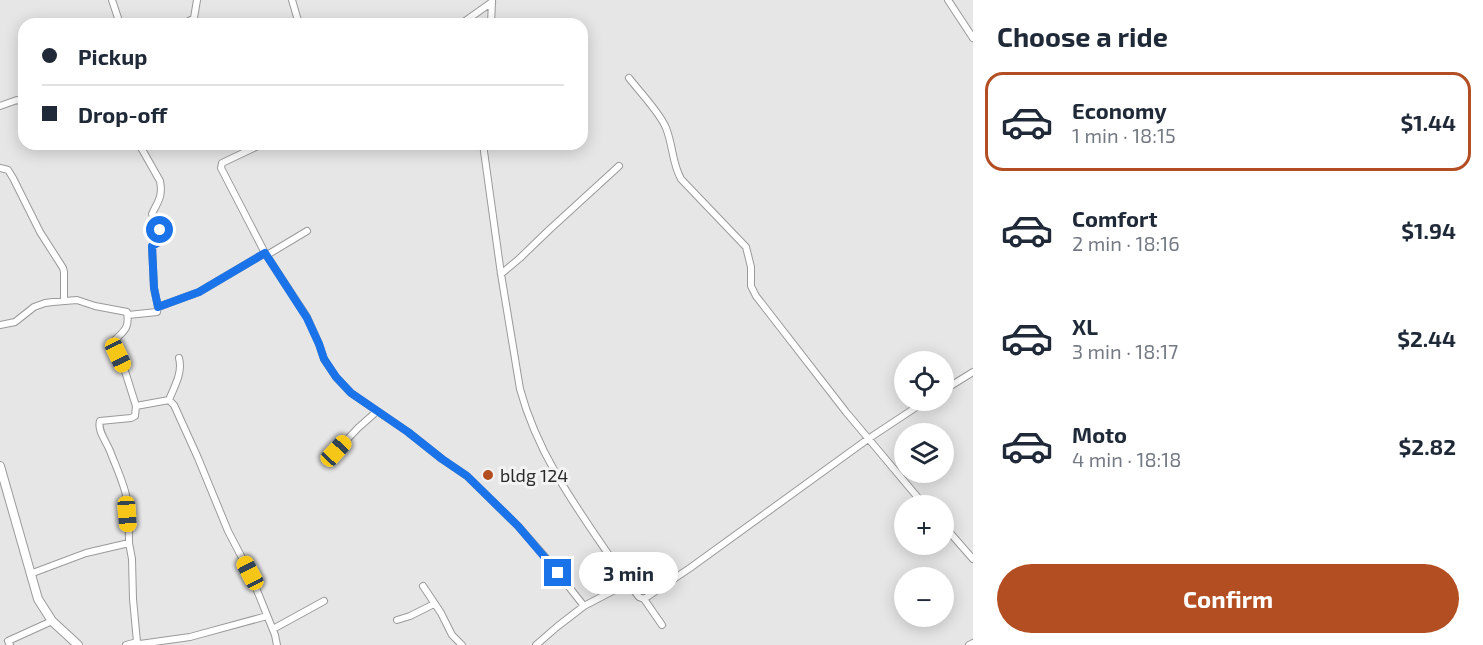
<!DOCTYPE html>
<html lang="en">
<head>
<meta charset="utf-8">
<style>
	body { margin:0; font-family:"Exo 2",sans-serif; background:#f2f2f3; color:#1f2937; height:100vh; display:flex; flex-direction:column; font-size:22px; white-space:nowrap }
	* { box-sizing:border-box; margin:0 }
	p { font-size:20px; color:#747a83 }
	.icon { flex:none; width:33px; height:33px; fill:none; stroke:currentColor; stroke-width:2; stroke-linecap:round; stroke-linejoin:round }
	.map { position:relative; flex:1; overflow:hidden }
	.drawer { display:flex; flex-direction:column; background:#fff; width:510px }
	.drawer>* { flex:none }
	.hud { position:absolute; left:18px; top:18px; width:570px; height:132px; border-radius:18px; box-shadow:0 3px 15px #0003; display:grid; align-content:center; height:132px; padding:0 24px; background:#fff }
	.fabs { position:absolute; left:894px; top:351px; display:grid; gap:12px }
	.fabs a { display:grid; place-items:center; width:60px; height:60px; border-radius:50%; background:#fff; box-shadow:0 3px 15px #0003; font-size:30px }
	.end { position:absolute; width:27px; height:27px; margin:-14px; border:8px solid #1a73e8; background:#fff; box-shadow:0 0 0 3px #fff }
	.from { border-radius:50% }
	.bubble { position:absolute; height:42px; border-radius:21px; background:#fff; box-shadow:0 3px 15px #0003; font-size:20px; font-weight:700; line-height:42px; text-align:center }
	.car { position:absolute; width:18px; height:36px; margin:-18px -9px; border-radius:8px; box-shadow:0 0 4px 2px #0007; background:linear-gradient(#f5c518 24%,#345 0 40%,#f5c518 0 76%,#345 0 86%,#f5c518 0) }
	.hud b { display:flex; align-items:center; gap:21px; height:57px; font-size:22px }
	.hud b+b { border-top:2px solid #e0e1e3 }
	.hud i { width:15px; height:15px; background:#1f2937 }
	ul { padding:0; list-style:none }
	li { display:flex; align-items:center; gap:18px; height:99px; margin:0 12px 9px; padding:0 12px; border:3px solid transparent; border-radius:18px }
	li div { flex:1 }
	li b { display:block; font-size:22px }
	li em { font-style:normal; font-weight:700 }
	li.selected { border-color:#b34e22 }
	li>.icon { width:54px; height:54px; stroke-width:1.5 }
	h2 { padding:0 24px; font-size:27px; line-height:72px }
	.primary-button { display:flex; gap:12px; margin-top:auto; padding:12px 24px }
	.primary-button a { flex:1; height:69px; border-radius:36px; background:#b34e22; color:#fff; font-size:24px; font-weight:700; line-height:69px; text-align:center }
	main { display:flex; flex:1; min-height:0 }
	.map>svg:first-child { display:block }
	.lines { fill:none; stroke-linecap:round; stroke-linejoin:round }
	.minor-casing { stroke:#9a9a9b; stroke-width:8 }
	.major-casing { stroke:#9a9a9b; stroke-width:10 }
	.minor { stroke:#fff; stroke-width:6 }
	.major { stroke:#fff; stroke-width:8 }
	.route { stroke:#1a73e8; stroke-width:8 }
	.poi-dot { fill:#b34e22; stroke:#f3f3f4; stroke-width:2 }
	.labels { text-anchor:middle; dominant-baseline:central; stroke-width:6; stroke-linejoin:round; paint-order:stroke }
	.poi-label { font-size:18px; fill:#292929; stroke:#f3f3f4; text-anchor:start }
</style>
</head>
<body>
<main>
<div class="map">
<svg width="973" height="645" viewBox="0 0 973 645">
	<rect width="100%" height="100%" fill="#e6e6e7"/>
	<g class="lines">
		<g class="minor-casing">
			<path id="minor" d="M 112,0 L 120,24
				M 292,0 L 299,24
				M 948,0 L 973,38
				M 184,24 L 194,18 L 197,0
				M 461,24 L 492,2
				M 491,24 L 492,1
				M 629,78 C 639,91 661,114 666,128 C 673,145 672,163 681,179 L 746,247 L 751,267 L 751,286 L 756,296 L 846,412 L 925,506
				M 0,106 L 17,100 L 24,103
				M 483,144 L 501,274 L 520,389 C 540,463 586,520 628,583 L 639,597 L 644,599 L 662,625
				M 0,168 L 8,170 L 13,178 L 40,232 L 63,268 L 64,272 L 64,301
				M 265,253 L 307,317 L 319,344 L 324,359 L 336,377 L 351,393 L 408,432 L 442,459 L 467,476 L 518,526 L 547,559 L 584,606
				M 267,255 L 307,231
				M 501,274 L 520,258 L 549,230 L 619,166
				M 158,307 L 199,292 L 265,253 L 221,168 L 222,163 L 262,144
				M 128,315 L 157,312 L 158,307 L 154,288 L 152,246 L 161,241 L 162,237 L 152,214 C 158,201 163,197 160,181 L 139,144
				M 0,325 L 15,322 L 34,307 L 45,303 L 53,302 L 77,300 L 95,306 L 127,312 C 130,330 123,331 112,343 L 113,347 L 124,368 L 136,406
				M 944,390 L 973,372
				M 169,400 C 174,387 183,373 179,358
				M 336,451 L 358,428 L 376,412
				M 944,526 L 973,559
				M 129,543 L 132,559 L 133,599 L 137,642
				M 30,574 L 86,553 L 129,543 C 129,528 129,505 125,491 C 121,477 115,464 110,451 C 106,441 97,430 100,421 L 131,418 L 135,416 L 136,406 L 169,400 L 174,405 L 198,458 L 228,531 L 250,573 L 275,635 L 277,645
				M 423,586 L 441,613 L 452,635 L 462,645
				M 644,599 L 690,568 L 868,439 L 927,400
				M 397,620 L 410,616 L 434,604
				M 273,629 L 324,601
				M 10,645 L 8,641 L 52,621
				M 126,645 L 137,642 L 140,644 L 190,637 L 267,616
				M 536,645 L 558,626 L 584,606 L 628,583
				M 969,645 L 973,643"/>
		</g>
		<g class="major-casing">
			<path id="major" d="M 0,466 L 38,599 L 52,621 L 78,645"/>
		</g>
		<use href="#minor" class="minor"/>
		<use href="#major" class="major"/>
	</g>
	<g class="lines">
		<path class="route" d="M 160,230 L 162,237 L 162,240 L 152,246 L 154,288 L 158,307 L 199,292 L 265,253 L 307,318 L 319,344 L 324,359 L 336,377 L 351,393 L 408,432 L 442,459 L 467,476 L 518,526 L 558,573"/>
	</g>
	<circle class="poi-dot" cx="488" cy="475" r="6"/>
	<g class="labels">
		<g class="poi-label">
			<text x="500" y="475">bldg 124</text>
		</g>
	</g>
</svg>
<div class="fabs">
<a><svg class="icon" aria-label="locate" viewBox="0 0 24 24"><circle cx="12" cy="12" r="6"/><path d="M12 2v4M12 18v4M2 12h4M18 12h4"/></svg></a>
<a><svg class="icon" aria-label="layers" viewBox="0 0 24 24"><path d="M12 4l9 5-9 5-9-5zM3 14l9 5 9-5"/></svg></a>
<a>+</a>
<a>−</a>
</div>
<i class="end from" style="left:160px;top:230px"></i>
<i class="end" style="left:558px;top:573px"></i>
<div class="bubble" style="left:579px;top:552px;width:99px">3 min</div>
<i class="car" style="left:118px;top:355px;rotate:155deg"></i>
<i class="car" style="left:336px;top:451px;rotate:43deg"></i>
<i class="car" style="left:127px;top:514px;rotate:176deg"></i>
<i class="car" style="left:250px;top:573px;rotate:332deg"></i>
<div class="hud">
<b><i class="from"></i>Pickup</b>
<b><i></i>Drop-off</b>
</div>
</div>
<section class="drawer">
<h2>Choose a ride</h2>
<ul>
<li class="selected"><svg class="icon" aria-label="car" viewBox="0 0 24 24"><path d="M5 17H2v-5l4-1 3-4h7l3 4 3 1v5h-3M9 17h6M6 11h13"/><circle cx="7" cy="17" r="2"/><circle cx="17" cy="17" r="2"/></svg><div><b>Economy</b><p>1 min · 18:15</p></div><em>$1.44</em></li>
<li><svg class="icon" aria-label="car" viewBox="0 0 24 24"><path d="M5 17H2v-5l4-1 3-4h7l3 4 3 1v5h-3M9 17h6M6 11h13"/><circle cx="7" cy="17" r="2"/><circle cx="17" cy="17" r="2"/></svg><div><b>Comfort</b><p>2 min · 18:16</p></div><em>$1.94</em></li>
<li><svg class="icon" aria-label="car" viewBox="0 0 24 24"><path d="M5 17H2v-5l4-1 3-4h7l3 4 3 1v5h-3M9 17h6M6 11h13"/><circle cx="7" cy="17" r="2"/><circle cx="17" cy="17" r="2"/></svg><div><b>XL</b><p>3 min · 18:17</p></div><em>$2.44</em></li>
<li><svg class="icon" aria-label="car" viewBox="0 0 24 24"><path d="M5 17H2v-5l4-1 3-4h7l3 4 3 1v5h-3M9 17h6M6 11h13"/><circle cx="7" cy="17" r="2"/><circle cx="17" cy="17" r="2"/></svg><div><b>Moto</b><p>4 min · 18:18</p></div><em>$2.82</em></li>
</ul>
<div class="primary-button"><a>Confirm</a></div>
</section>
</main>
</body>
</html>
